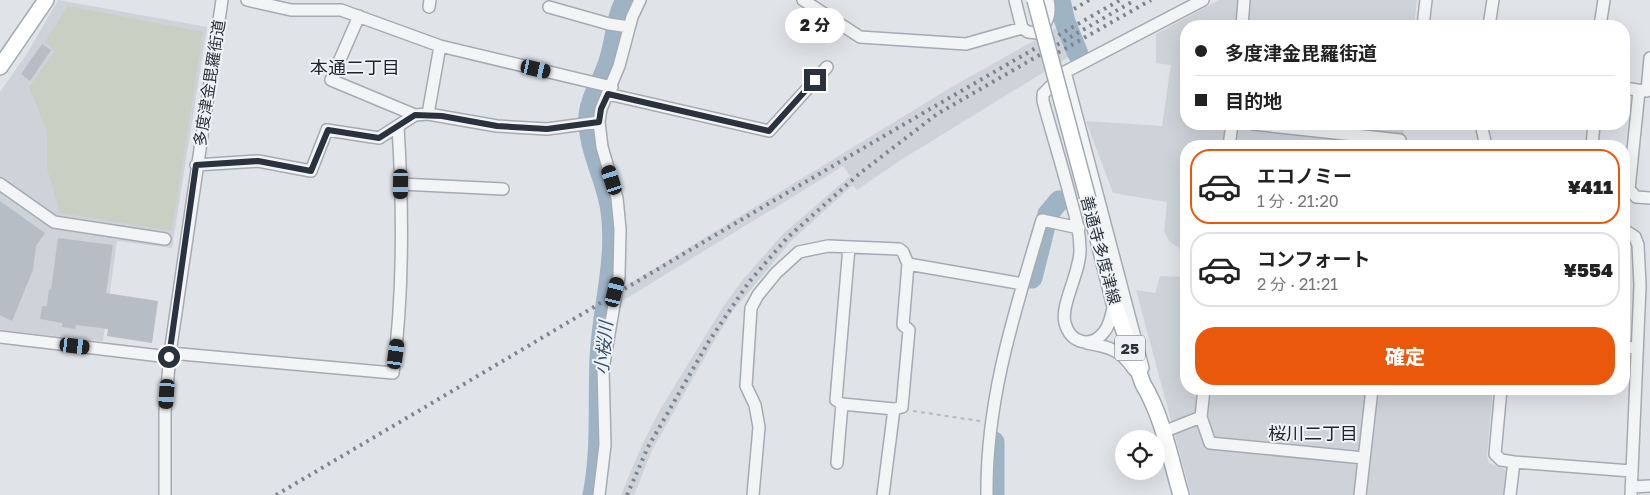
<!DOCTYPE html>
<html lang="ja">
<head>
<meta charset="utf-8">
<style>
	body { margin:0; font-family:"Golos Text","Noto Sans JP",sans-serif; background:#f2f2f2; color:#222; height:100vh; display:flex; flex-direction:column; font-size:19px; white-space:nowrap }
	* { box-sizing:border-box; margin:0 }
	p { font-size:16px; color:#767676 }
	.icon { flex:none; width:28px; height:28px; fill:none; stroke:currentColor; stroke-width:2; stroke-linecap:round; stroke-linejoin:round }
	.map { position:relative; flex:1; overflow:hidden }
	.details { position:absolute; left:1180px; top:140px; width:450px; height:255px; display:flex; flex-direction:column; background:#fff; border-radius:20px; box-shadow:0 5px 20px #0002 }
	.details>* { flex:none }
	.hud { position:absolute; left:1180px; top:20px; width:450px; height:110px; border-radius:20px; box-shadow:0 5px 20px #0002; display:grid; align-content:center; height:110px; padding:0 15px; background:#fff }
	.fabs { position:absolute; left:1115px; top:430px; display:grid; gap:10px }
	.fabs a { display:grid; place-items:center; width:50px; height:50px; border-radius:50%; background:#fff; box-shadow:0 5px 20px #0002; font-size:25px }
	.end { position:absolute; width:22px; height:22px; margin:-11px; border:6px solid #2a333d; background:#fff; box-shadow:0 0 0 2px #fff }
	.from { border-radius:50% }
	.bubble { position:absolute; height:35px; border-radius:18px; background:#fff; box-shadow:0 5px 20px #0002; font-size:16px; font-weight:800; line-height:35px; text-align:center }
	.car { position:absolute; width:15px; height:30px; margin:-15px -8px; border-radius:6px; box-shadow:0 0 4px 1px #0007; background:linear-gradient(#222 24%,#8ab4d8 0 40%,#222 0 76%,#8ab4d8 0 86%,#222 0) }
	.hud b { display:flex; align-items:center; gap:18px; height:48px; font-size:19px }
	.hud b+b { border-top:1px solid #e0e0e0 }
	.hud i { width:12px; height:12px; background:#222 }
	ul { padding:9px 0 0; list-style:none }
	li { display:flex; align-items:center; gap:15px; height:75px; margin:0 10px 8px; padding:0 5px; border:2px solid #e0e0e0; border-radius:20px }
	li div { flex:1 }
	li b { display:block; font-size:19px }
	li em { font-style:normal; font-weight:800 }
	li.on { border-color:#ea580c }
	li>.icon { width:45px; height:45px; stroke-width:1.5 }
	.primary-button { display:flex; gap:10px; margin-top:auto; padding:10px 15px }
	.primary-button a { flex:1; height:58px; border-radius:20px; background:#ea580c; color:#fff; font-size:20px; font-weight:800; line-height:58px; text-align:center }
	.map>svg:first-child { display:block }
	.built { fill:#ced3d9 }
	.green { fill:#c7d0c2 }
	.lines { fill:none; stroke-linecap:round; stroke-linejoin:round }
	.river { stroke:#9eb4c4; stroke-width:21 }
	.building { fill:#b7bdc4 }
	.minor-casing { stroke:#a6abb1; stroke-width:14 }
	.major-casing { stroke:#a0a9b2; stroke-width:18 }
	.path { stroke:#b6babe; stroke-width:2; stroke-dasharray:4 4; stroke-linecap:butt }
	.minor { stroke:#f2f4f6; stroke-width:11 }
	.major { stroke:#fff; stroke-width:15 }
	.rail { stroke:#7b848f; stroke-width:4; stroke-dasharray:2.5 5; stroke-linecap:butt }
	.major-bridge-casing { stroke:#a0a9b2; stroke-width:18; stroke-linecap:butt }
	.major-bridge { stroke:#fff; stroke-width:15 }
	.route { stroke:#2a333d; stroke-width:6 }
	.labels { text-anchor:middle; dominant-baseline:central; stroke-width:4; stroke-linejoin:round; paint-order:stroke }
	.shield { fill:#eff2f5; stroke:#656c74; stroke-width:1 }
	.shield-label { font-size:15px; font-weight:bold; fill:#2a333d }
	.street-label { font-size:16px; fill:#2a333d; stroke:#eff2f5 }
	.neighbourhood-label { font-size:18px; fill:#1c242e; stroke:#eff2f5 }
	.water-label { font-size:18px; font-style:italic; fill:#38546d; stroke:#eff2f5 }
</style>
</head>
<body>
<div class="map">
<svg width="1650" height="495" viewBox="0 0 1650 495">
	<rect width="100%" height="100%" fill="#e0e3e7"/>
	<path class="built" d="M 58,0 L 207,27 L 172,248 L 117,241 L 103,341 L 0,330 L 0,92 L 28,52 Z
		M 1219,0 L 1417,0 L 1414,26 L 1186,26 L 1186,124 L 1404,124 L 1402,146 L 1186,146 L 1186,389 L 1493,389 L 1487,456 L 1489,463 L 1509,471 L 1507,495 L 1191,495 L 1136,290 L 1155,293 L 1160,276 L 1184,277 L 1179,248 L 1170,242 L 1164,231 L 1167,202 L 1113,193 L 1086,121 L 1162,126 L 1171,65 L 1156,63 L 1156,34 Z
		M 1064,24 L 1075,53 L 904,158 L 857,190 L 853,185 L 791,241 L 732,312 L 713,343 L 652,450 L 634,495 L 621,495 L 642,445 L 661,408 L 723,307 L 744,278 L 783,234 L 850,176 L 843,166 L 604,312 L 606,298 L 950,88 Z"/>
	<path class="green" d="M 68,6 L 203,32 L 172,231 L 60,213 L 47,168 L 47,131 L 29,87 L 55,51 L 45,42 Z"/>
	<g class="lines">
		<path class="river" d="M 1060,0 L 1065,22 L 1078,54
			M 1032,278 L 1048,214 L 1059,201
			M 593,495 C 602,450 598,404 600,359 C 602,309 618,261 611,211 C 607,179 587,148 589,115 C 591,95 605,78 610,58 C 616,39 616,17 626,0
			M 994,495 L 994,442"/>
	</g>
	<path class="building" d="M 42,44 L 51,50 L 30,81 L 21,74 Z
		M 0,201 L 45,233 L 36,246 L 33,270 L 12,321 L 0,315 Z
		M 58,238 L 113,245 L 106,293 L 158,301 L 152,343 L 107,336 L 108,329 L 76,325 L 75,329 L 62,327 L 62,323 L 40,319 L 42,306 L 47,306 L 49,289 L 51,290 Z"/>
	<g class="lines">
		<g class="minor-casing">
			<path id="minor" d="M 247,0 L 291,10 L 341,10 L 440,46 L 612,87
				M 803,0 L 860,37 L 966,44 L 1022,28
				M 1015,0 L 1022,28 L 1028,32 L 1037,33 C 1048,23 1051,14 1048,0
				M 429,7 L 430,0
				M 549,7 L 609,24 L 629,27
				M 359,16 L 331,80 L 415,115
				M 1242,26 L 1244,0
				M 1423,26 L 1426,0
				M 1489,26 L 1493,0
				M 1600,26 L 1604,0
				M 1065,72 L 1143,368
				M 1624,88 L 1644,91
				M 1639,91 L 1629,189 L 1636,197 L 1650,198
				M 1647,91 L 1650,58
				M 608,94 L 769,131 L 827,67
				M 428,114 L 497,126 L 547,129 L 599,122
				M 1253,124 L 1400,140 L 1399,146
				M 1481,124 L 1486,146
				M 1229,146 L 1232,124
				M 1592,146 L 1594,124
				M 196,165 L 258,161 L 311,171 L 327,130 L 379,138 L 415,115 L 428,114 L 440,46
				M 0,184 L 54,222 L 165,239
				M 401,184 L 503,189
				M 1624,230 L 1635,237 L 1638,245 L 1640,285 L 1631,495
				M 1114,303 C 1112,313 1110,325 1104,332 C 1091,349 1070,343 1065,323 C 1060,305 1081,271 1080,249 C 1080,228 1073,209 1068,189 C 1060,159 1051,130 1043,101 L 1043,94 L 1065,72 L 1203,0
				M 0,337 L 169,357
				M 1087,343 C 1110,347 1121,350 1134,370
				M 1624,347 L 1637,348
				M 170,353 L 393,373 C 404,292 403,208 398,126
				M 1501,389 L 1495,454 L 1501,460 L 1514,462
				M 842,404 L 894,409
				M 1201,417 L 1210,443 L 1364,458
				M 1163,432 L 1201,417 L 1204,389
				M 837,463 L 842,404 L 836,400 L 849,247
				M 1631,487 L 1650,486
				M 165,495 L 165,412 L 170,353 L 222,0
				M 599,495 L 605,445 L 603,369 L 619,276 L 620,229 L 617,198 L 602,147 L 599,122 L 601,109 L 619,66 L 632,17 L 640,0
				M 753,495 L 759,427 L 755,405 L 746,386 L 751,308 L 758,295 L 776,273 L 799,252 L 828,246 L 899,249 L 903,252 L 908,264 L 1023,284
				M 883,495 L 894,409 L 902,407 L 909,330 L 903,325 L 908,264
				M 987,495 C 986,398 1015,311 1042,220 L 1079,228
				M 1360,495 L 1372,389
				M 1510,495 L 1514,462 L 1631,471"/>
		</g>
		<g class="major-casing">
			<path id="major" d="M 0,67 L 46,0
				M 1088,199 L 1114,303 L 1143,384 C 1163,417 1170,458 1181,495"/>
		</g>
		<path class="path" d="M 913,411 L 980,421"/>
		<use href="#minor" class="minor"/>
		<use href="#major" class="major"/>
		<path class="rail" d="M 1074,9 L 1089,0
			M 1045,60 L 1151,0
			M 276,495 C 557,330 836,161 1120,0
			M 627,495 L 648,447 L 709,341 L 749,282 L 787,238 L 859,174 L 937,114 L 1135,0"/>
		<g class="major-bridge-casing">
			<path id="major-bridge" d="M 1035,0 L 1088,199"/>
		</g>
		<use href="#major-bridge" class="major-bridge"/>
	</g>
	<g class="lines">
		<path class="route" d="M 169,357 L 196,165 L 258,161 L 311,171 L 328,130 L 379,138 L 415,115 L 442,116 L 497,126 L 547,129 L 599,122 L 601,109 L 608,94 L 769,131 L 815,80"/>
	</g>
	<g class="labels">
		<rect class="shield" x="1115" y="335.5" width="30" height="25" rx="4"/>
		<g class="shield-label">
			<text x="1130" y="348">25</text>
		</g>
		<g class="street-label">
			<text transform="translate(209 83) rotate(-81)">多度津金毘羅街道</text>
			<text transform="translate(1101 250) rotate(75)">善通寺多度津線</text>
		</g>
		<g class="neighbourhood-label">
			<text x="355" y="67">本通二丁目</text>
			<text x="1313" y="433">桜川二丁目</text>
		</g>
		<g class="water-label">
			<text transform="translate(603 348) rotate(-85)">小桜川</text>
		</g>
	</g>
</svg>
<div class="fabs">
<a><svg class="icon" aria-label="locate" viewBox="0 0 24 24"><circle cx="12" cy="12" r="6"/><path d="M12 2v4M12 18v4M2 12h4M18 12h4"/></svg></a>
</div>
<i class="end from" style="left:169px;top:357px"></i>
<i class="end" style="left:815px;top:80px"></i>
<div class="bubble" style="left:785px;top:8px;width:60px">2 分</div>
<i class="car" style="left:536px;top:69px;rotate:103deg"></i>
<i class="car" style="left:612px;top:180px;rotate:342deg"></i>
<i class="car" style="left:401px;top:184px;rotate:181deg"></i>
<i class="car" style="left:615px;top:292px;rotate:14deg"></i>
<i class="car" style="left:75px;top:346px;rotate:97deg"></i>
<i class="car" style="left:396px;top:354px;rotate:8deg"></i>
<i class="car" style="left:167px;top:394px;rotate:184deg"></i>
<div class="hud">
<b><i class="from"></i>多度津金毘羅街道</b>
<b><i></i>目的地</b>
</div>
<section class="details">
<ul>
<li class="on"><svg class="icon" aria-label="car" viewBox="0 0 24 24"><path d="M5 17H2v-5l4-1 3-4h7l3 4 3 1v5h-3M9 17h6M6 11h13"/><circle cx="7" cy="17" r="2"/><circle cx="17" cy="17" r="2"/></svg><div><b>エコノミー</b><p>1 分 · 21:20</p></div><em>¥411</em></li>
<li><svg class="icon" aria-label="car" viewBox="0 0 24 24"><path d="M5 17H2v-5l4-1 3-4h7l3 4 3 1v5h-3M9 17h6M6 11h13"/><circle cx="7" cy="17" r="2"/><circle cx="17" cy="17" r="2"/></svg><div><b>コンフォート</b><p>2 分 · 21:21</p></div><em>¥554</em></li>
</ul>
<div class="primary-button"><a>確定</a></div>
</section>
</div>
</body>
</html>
